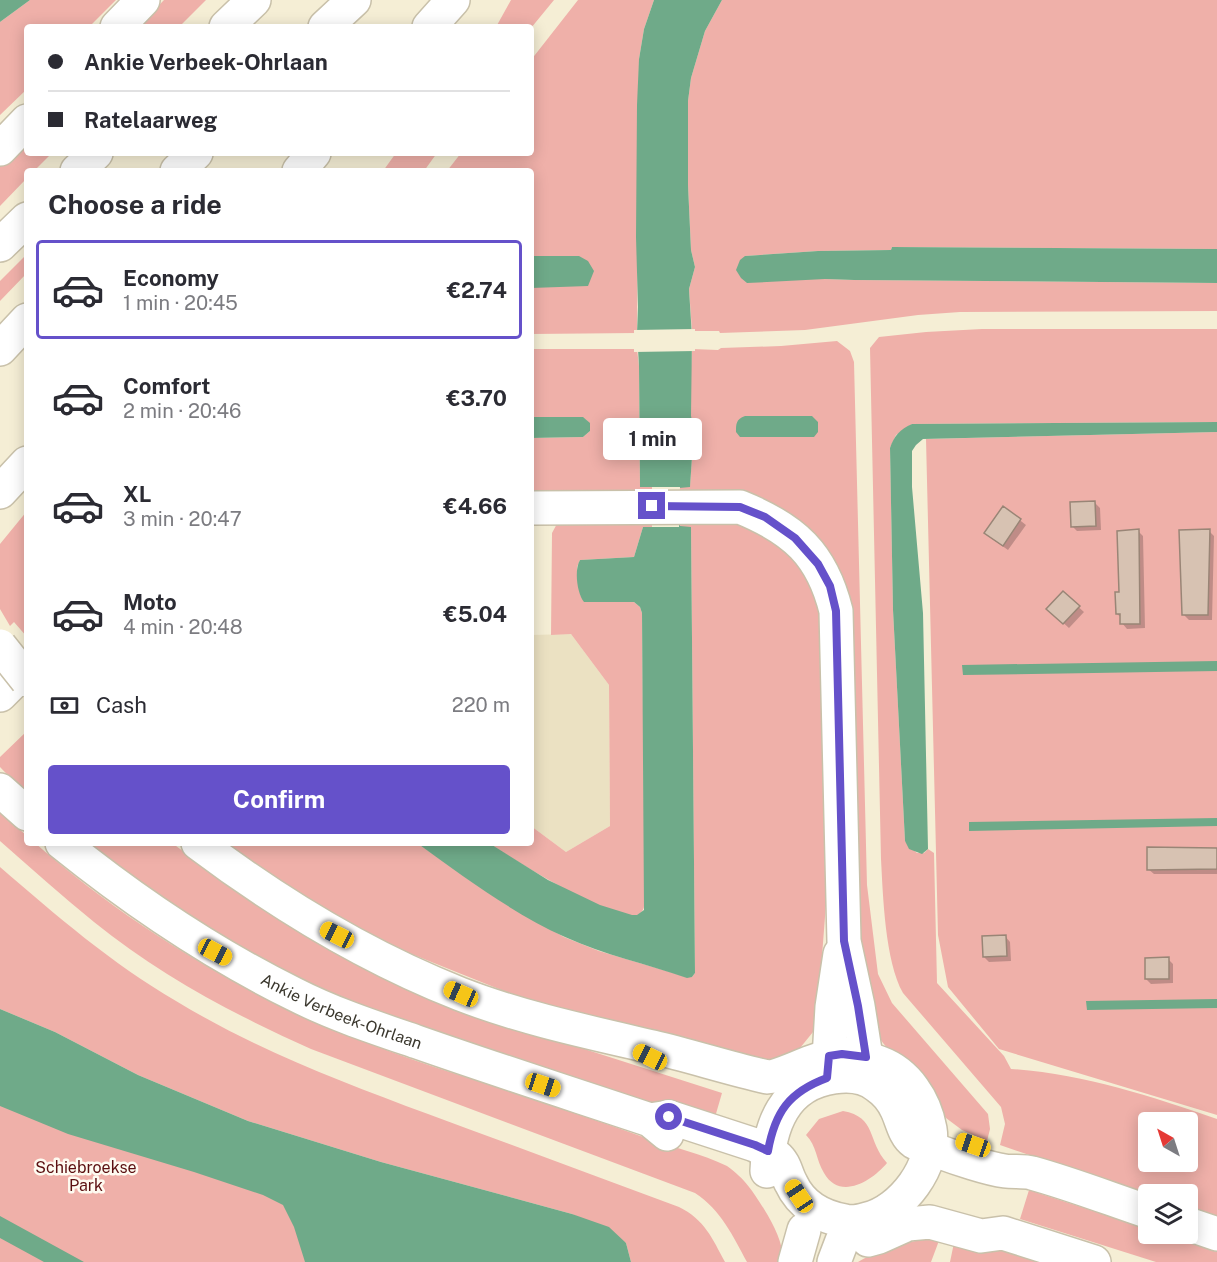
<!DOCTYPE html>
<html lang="en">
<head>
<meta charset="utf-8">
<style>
	body { margin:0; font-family:"Public Sans",sans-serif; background:#f2f2f3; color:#2b2b33; height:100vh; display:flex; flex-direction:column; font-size:22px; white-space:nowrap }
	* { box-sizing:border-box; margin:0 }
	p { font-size:20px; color:#7c7c81 }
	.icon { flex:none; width:33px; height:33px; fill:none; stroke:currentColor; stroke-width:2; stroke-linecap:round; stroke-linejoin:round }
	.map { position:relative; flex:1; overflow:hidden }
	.side { position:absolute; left:24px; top:168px; width:510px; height:678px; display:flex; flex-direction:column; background:#fff; border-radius:6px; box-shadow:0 3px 15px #0003 }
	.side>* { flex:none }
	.banner { position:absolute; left:24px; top:24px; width:510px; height:132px; border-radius:6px; box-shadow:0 3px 15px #0003; display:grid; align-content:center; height:132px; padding:0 24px; background:#fff }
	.needle { width:39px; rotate:321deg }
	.controls { position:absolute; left:1138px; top:1112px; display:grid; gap:12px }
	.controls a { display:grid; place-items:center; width:60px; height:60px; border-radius:6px; background:#fff; box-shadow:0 3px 15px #0003; font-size:30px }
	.end { position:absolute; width:27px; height:27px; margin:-14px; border:8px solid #6551ca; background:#fff; box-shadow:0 0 0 3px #fff }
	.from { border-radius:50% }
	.bubble { position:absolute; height:42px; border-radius:6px; background:#fff; box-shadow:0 3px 15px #0003; font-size:20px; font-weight:700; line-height:42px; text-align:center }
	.car { position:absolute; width:18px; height:36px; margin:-18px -9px; border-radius:8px; box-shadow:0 0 4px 2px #0007; background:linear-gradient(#f5c518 24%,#345 0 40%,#f5c518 0 76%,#345 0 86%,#f5c518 0) }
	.banner b { display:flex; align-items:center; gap:21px; height:57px; font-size:22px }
	.banner b+b { border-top:2px solid #e1e1e2 }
	.banner i { width:15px; height:15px; background:#2b2b33 }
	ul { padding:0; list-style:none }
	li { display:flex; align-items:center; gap:18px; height:99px; margin:0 12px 9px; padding:0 12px; border:3px solid transparent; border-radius:6px }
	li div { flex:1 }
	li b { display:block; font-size:22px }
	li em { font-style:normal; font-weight:700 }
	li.on { border-color:#6551ca }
	li>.icon { width:54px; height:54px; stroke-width:1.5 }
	h2 { padding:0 24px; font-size:27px; line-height:72px }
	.pay { display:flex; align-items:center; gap:15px; height:66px; padding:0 24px; font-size:22px }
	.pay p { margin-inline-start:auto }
	.primary-button { display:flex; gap:12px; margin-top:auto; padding:12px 24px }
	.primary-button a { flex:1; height:69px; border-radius:6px; background:#6551ca; color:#fff; font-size:24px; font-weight:700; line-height:69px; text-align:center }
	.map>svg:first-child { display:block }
	.built { fill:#ebe1c2 }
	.green { fill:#efb0a9; fill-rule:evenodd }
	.water { fill:#6faa89 }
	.pier { fill:#f5eed5 }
	.shadow { fill:#0003 }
	.building { fill:#d7c2b2; stroke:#998576; stroke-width:1.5 }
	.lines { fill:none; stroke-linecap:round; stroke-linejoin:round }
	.street-casing { stroke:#c9c1aa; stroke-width:36 }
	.secondary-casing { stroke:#c9c1aa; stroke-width:36 }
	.highway-casing { stroke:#c9c1aa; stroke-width:36 }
	.street { stroke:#fff; stroke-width:33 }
	.secondary { stroke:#fff; stroke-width:33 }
	.highway { stroke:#fff; stroke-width:33 }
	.secondary-bridge-casing { stroke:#c9c1aa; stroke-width:36; stroke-linecap:butt }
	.secondary-bridge { stroke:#fff; stroke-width:33 }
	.route { stroke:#6551ca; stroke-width:8 }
	.labels { text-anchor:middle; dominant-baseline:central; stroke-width:5; stroke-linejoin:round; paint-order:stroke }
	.street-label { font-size:16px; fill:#3b382e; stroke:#fefbf1 }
	.park-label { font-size:16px; fill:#5b0f10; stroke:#fefbf1 }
</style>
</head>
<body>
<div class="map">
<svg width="1217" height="1262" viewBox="0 0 1217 1262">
	<rect width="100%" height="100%" fill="#f5eed5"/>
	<path class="built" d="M 571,634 L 609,685 L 610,826 L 566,852 L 531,826 L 531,635 Z"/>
	<path class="green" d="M 30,0 L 116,0 L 89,27 L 27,27 L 27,89 L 0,115 L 0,22 Z
		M 164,0 L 206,0 L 179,27 L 138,27 Z
		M 511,0 L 554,0 L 531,28 L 496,27 Z
		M 578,0 L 654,0 L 644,29 L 639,59 L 637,333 L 531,334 L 531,171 L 447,171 L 461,153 L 531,153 L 531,60 Z
		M 722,0 L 1217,0 L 1217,249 L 892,247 L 891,250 L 818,251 L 745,256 L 825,279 L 854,280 L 1217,283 L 1217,311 L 960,312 L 918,315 L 805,330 L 720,333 L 719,331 L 692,331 L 689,289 L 695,267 L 691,250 L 688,185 L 688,101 L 691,78 L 705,31 Z
		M 27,139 L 27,153 L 52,153 L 34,171 L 27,171 L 27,178 L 0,206 L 0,166 Z
		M 396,153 L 437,153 L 424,171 L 383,171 Z
		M 27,254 L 27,273 L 0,301 L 0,281 Z
		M 982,329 L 1217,329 L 1217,422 L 912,424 L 896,435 L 890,448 L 893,610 L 905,841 L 917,853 L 924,853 L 928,849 L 934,853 L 937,983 L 1004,1056 L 1011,1069 C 1083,1074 1150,1096 1217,1119 L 1217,1220 L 1188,1210 L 1188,1194 L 1149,1194 L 1149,1196 L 1000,1145 L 1005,1124 L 1001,1107 L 903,993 C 885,961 883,896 881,859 L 870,348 L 879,337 L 926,332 ZM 1149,1122 L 1188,1122 L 1188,1161 L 1149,1161 Z
		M 837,341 L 850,351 L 854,362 L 867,885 L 878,974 L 892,1003 L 988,1114 L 990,1129 L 987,1141 L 962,1130 L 946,1118 L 883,1043 L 878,1036 L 869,1009 L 857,912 L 825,556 L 679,494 L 679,487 L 690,486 L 694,427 L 691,417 L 690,384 L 692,349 L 718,350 L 721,348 L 781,346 Z
		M 531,349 L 637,349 L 639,366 L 640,487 L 652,487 L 652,495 L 531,495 L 531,438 L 583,437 L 590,431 C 590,423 588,419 580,417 L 531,417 Z
		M 1217,432 L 1217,1115 L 999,1049 L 948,987 L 938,935 L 926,439 Z
		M 27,511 L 27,637 L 14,622 L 10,626 L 0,609 L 0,544 Z
		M 652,519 L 653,527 L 643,527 L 634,557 L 580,560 L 577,567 L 581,597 L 634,602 L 640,607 L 642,613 L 645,903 C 644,908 643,912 638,915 C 616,924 510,858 489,843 L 531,843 L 531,826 L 566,852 L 610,826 L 609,685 L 571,634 L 551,635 L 552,533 L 559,520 Z
		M 679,519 L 739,522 L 785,548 L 805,571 L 819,604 L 828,878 L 817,1021 L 813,1032 L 800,1048 L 790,1054 L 769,1061 L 679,1040 L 519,997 L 399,949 L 327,912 L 219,843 L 417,843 L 495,897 L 564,937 L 599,951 L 687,977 L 692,977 L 695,973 L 691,527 L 680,527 Z
		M 27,731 L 27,795 L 0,767 L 0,757 Z
		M 0,812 L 27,836 L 27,843 L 35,843 C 159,951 296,1023 453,1073 C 517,1094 582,1115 646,1138 C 673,1147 702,1154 727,1166 C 746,1180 752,1190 764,1209 C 775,1227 782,1241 784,1262 L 747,1262 C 733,1236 721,1210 695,1193 L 311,1049 C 235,1015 159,975 94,922 C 62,896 31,868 0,841 Z
		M 83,843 L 172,843 L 242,895 L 300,932 L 528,1031 L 722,1093 L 713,1124 L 587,1085 L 340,1000 L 231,946 Z
		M 0,867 C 57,916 111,963 176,1001 C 255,1049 342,1082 428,1114 C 512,1145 595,1176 679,1207 C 705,1220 712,1238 725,1262 L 631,1262 L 626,1243 L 572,1214 L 381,1162 L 248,1121 L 138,1075 L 55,1032 L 0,1009 Z
		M 0,1057 L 589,1262 L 0,1262 Z
		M 843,1111 C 877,1117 867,1141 887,1163 C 872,1181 840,1201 824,1173 C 816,1160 817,1146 806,1135 L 819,1119 Z
		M 1029,1190 L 1149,1229 L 1149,1233 L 1160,1233 L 1217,1252 L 1217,1262 L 1156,1262 L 1020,1219 Z
		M 940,1238 L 931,1262 L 858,1262 C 881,1248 914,1239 940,1238 Z
		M 955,1238 L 1046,1262 L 950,1262 Z"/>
	<path class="water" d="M 0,0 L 30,0 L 0,22 Z
		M 654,0 L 722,0 L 705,31 L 691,78 L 688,101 L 688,185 L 691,250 L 695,267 L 689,289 L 692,337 L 691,416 L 694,427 L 690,487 L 679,488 L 680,526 L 691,527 L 695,973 L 692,977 L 687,978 C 647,964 604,955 565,937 C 512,913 464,877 417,843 L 489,843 L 548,880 L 600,905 L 632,915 L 637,915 L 644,910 L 642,613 L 640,607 L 634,602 L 584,602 C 577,593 574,570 580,560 L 634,557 L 643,527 L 652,527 L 652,487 L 640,487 L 639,366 L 637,333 L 638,307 L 636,237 L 637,105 L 639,59 L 644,29 Z
		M 892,247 L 1217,249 L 1217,283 L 854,280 L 825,279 L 747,283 L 741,278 L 736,270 L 740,260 L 745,256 L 818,251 L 891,250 Z
		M 531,256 L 579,256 L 588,261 L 594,271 L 588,286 L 531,288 Z
		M 745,416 L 812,416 L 818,422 L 818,432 L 814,437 L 740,437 L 736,432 C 736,424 736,419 745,416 Z
		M 531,417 L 583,417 L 590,423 L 590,431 L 583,437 L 531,438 Z
		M 1217,422 L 1217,432 L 923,439 L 916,445 L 912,451 L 912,487 L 923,613 L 928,849 L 922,854 L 909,849 L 905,841 L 893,610 L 890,448 C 894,436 900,429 912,424 Z
		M 1217,661 L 1217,671 L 963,675 L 962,665 Z
		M 1217,818 L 1217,826 L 969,831 L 969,822 Z
		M 1217,999 L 1217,1008 L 1087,1010 L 1086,1001 Z
		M 0,1009 L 55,1032 L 138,1075 L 248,1121 L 381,1162 L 572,1214 L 609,1227 L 626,1243 L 631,1262 L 305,1262 L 294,1227 L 283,1205 L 263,1195 L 194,1172 L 68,1134 L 0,1106 Z
		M 0,1216 L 84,1262 L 44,1262 L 0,1238 Z"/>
	<path class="pier" d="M 695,329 L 695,351 L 634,352 L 634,330 Z
		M 652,487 L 680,487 L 679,527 L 652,527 Z"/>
	<path class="shadow" d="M 1095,503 L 1100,508 L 1101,530 L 1077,531 L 1072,526 Z
		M 1004,508 L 1026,525 L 1008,550 L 991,538 Z
		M 1138,531 L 1143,536 L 1145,628 L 1127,629 L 1122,623 L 1122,618 L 1117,614 L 1121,593 Z
		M 1209,531 L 1214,536 L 1212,620 L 1189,620 L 1184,615 Z
		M 1063,593 L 1084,612 L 1069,628 L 1048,609 Z
		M 1217,849 L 1217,874 L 1154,874 L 1148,869 Z
		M 1005,936 L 1010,942 L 1011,961 L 989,962 L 984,957 Z
		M 1168,959 L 1173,964 L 1173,983 L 1151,984 L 1146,979 Z"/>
	<path class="building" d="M 1095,501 L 1096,526 L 1071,527 L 1070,502 Z
		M 1003,506 L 1021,519 L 1003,546 L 984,533 Z
		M 1139,529 L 1140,624 L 1120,624 L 1120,614 L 1116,614 L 1115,592 L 1119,592 L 1117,531 Z
		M 1210,529 L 1208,615 L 1182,615 L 1179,530 Z
		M 1063,591 L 1080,606 L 1063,624 L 1046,609 Z
		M 1147,847 L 1217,848 L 1217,869 L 1147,870 Z
		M 1006,935 L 1007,956 L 983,957 L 982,936 Z
		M 1169,957 L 1169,979 L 1145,979 L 1145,958 Z"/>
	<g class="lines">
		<g class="street-casing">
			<path id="street" d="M 795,1262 L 804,1230
				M 834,1262 L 842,1241"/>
		</g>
		<g class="secondary-casing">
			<g id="secondary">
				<path d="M 531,508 L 740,507 C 794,529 822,554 836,611 L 844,941 L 858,1006 L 866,1057"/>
				<path d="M 0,695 L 27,668"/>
				<path d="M 0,790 L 27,814"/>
				<path id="s1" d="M 62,843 C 134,901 211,953 294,994 C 333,1014 376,1028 417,1042 C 494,1069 572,1094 650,1120 L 667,1134"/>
				<path d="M 198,843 C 279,904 366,957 460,994 C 522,1018 588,1032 653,1047 C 691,1056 728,1068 767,1077 L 775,1076 C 797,1069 817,1057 840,1055 C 854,1053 867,1058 880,1063 C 907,1073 925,1100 930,1129 C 936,1165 902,1211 867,1219 C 860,1221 852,1223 845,1221 C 822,1217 801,1205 791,1183 C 786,1174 785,1163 776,1156 C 770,1151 762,1149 755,1145 L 669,1117 L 650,1120"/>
				<path d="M 828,1076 L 832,1007 L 840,954"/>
				<path d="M 767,1171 C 769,1126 784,1084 834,1077 C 848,1075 865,1076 877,1086 C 886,1092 893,1101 897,1110 C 902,1120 904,1135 914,1142 C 921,1146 932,1150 940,1152 C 956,1158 989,1169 1005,1171 C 1014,1172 1024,1171 1032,1173 C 1072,1184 1110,1199 1149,1212"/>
				<path d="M 1188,1224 L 1217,1234"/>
				<path d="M 868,1240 L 879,1237 L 908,1224 L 930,1222 L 981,1236 L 1003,1233 L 1094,1262"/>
			</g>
		</g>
		<g class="highway-casing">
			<path id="highway" d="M 117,27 L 143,0
				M 226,27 L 254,0
				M 325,27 L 354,0
				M 429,27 L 453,0
				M 0,149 L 27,121
				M 77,171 L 96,153
				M 177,171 L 196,153
				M 299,171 L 314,153
				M 0,245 L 27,219
				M 0,349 L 27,320
				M 0,492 L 27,463"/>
		</g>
		<use href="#street" class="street"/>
		<use href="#secondary" class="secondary"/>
		<use href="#highway" class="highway"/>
		<g class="secondary-bridge-casing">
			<path id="secondary-bridge" d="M 0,646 L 27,680"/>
		</g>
		<use href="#secondary-bridge" class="secondary-bridge"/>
	</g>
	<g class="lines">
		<path class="route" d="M 652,506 L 740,507 L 765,517 L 795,538 L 818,564 L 830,586 L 836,611 L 844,941 L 858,1006 L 866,1057 L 842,1054 L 829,1056 L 827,1078 C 789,1092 775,1112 768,1151 L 755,1145 L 669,1117"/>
	</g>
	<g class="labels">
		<g class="street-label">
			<text stroke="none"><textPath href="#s1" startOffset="328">Ankie Verbeek-Ohrlaan</textPath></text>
		</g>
		<g class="park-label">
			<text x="86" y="1167">Schiebroekse<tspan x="86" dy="18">Park</tspan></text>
		</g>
	</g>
</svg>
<div class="controls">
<a><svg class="needle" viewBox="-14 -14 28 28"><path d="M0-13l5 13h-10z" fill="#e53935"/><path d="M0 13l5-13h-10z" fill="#7c7c81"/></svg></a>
<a><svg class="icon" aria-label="layers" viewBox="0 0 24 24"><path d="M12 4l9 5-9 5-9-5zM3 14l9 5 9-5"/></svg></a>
</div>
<i class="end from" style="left:669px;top:1117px"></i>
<i class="end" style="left:652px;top:506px"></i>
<div class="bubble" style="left:603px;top:418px;width:99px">1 min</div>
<i class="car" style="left:337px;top:935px;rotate:297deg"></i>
<i class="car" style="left:215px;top:952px;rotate:118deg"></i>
<i class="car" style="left:461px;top:994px;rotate:294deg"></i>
<i class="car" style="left:650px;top:1057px;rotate:296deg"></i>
<i class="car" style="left:543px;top:1085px;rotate:108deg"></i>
<i class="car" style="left:973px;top:1145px;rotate:289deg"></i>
<i class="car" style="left:799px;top:1196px;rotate:326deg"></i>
<div class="banner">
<b><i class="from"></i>Ankie Verbeek-Ohrlaan</b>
<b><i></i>Ratelaarweg</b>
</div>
<section class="side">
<h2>Choose a ride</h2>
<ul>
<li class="on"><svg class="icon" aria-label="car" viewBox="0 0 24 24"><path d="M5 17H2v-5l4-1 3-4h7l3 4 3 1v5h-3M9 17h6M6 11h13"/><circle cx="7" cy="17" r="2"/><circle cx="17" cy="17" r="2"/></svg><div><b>Economy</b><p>1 min · 20:45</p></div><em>€2.74</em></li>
<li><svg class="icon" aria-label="car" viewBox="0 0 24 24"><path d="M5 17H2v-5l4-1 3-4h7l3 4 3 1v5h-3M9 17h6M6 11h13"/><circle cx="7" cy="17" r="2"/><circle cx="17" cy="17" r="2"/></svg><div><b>Comfort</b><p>2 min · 20:46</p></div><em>€3.70</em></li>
<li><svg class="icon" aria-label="car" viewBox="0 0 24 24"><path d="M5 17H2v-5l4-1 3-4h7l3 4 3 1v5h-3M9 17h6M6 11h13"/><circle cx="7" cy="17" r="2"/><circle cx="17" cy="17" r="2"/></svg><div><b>XL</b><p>3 min · 20:47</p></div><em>€4.66</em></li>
<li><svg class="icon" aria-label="car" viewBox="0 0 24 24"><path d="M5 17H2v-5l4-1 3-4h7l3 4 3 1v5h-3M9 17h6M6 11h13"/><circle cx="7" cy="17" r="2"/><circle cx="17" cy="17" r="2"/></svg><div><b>Moto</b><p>4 min · 20:48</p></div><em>€5.04</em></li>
</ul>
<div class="pay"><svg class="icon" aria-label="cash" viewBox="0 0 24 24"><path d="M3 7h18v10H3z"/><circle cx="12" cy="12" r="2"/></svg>Cash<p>220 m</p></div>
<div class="primary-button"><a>Confirm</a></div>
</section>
</div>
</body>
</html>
